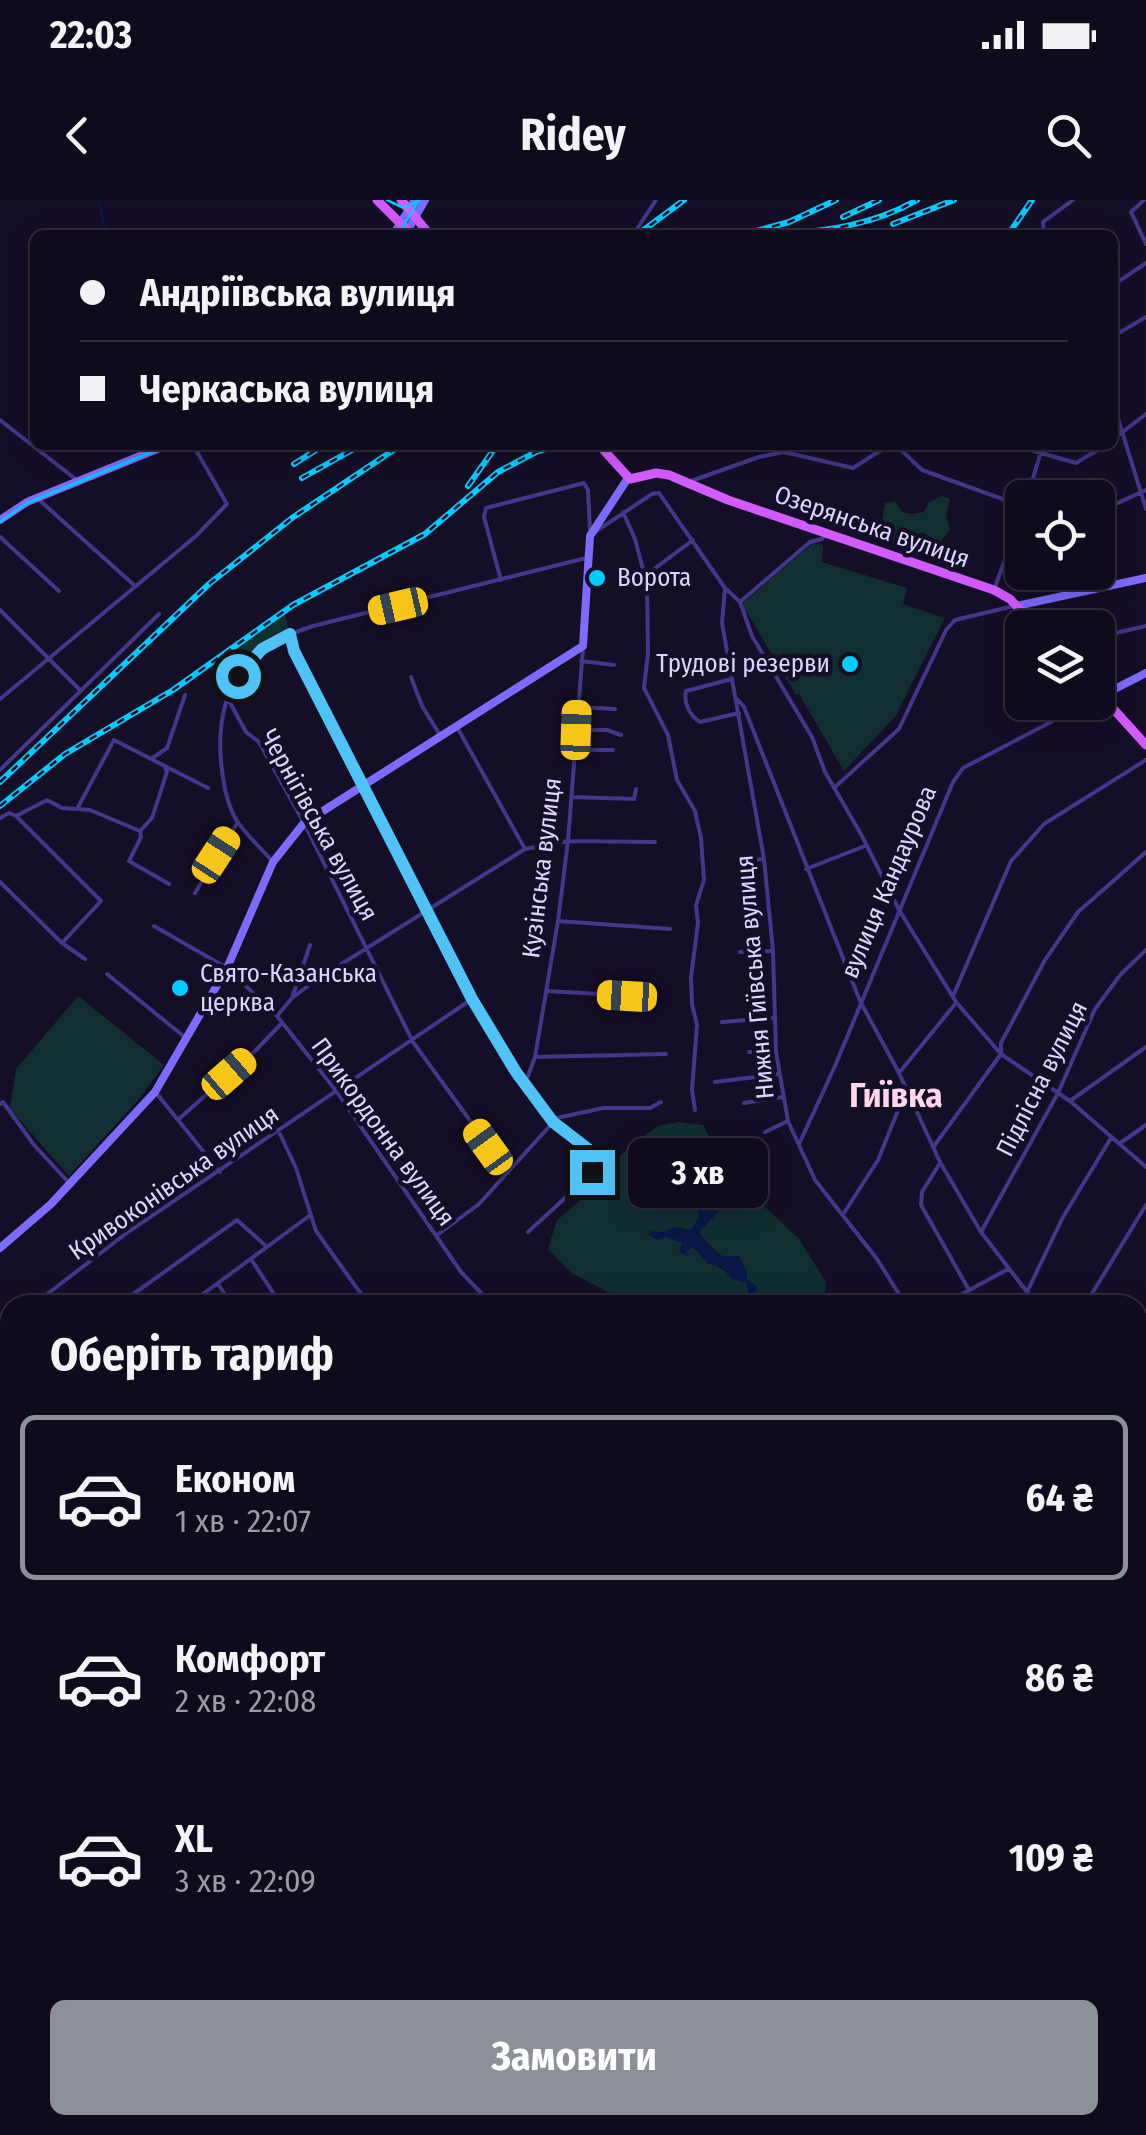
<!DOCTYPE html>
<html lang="uk">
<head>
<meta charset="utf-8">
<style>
	body { margin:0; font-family:"Fira Sans Condensed",sans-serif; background:#191326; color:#f1f3f6; height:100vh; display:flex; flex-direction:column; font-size:38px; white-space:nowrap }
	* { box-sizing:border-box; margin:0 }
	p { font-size:32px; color:#9c9aa4 }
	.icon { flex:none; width:55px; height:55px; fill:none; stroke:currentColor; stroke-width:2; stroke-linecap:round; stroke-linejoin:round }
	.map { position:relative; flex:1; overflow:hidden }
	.side { position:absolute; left:0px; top:1095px; width:1148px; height:840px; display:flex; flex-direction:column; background:#100a1d; border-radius:30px 30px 0 0; box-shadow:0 5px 25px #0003,0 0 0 2px #302b3b }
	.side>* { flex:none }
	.guide { position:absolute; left:30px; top:30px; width:1088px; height:220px; border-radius:15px; box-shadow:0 5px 25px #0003,0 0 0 2px #302b3b; display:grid; align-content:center; height:220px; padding:0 50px; background:#100a1d }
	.controls { position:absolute; left:1005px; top:280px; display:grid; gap:20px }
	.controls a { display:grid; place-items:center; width:110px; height:110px; border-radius:15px; background:#100a1d; box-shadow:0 5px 25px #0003,0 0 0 2px #302b3b; font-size:50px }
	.end { position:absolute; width:45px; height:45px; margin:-22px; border:12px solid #4fc3f7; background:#111; box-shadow:0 0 0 5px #111 }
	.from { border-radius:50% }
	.bubble { position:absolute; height:70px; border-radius:15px; background:#100a1d; box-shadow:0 5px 25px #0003,0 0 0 2px #302b3b; font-size:32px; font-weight:700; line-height:70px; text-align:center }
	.car { position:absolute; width:30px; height:60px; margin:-30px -15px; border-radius:12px; box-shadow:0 0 8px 2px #0007; background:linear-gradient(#f5c518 24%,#345 0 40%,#f5c518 0 76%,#345 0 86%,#f5c518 0) }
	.guide b { display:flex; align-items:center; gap:35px; height:95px; font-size:38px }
	.guide b+b { border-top:2px solid #302b3b }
	.guide i { width:25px; height:25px; background:#f1f3f6 }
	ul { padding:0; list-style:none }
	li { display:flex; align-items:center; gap:30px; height:165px; margin:0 20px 15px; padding:0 30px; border:5px solid transparent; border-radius:15px }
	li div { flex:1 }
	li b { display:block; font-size:38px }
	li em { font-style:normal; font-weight:700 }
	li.selected { border-color:#8c9099 }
	li>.icon { width:90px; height:90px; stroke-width:1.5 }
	h2 { padding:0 50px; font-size:45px; line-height:120px }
	.primary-button { display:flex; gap:20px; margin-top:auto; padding:20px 50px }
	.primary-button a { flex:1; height:115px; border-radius:15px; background:#8c9099; color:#fff; font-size:40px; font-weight:700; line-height:115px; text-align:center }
	.status { display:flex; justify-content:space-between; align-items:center; height:70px; padding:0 50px; background:#100a1d; direction:ltr }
	.status svg { height:28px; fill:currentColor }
	header { display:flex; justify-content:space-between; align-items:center; height:130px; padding:0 50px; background:#100a1d; font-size:45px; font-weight:700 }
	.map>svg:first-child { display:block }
	.green { fill:#112f31; fill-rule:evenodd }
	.water { fill:#081846 }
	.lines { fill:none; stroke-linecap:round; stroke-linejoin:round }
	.stream { stroke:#081846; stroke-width:2.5 }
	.street { stroke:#423788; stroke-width:4 }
	.secondary { stroke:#7d6bff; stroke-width:8 }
	.primary { stroke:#d25bff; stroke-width:9 }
	.tram { stroke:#0cf; stroke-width:2.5 }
	.rail-casing { stroke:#0cf; stroke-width:6 }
	.rail { stroke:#150e27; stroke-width:2.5; stroke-dasharray:8; stroke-linecap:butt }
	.route { stroke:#4fc3f7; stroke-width:12 }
	.poi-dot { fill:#0cf; stroke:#150e27; stroke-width:4 }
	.labels { text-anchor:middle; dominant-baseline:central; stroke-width:9; stroke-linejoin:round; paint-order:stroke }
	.street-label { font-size:25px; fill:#ddd4ff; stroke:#150e27 }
	.poi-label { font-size:25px; fill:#ddd4ff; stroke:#150e27; text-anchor:start }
	.district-label { font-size:35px; font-weight:bold; fill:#ffd6ec; stroke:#150e27 }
</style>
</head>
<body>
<div class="status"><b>22:03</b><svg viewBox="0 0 49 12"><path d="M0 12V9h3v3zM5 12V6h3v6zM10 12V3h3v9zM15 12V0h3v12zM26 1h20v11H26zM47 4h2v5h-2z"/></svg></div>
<header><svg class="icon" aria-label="back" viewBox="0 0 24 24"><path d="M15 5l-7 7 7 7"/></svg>Ridey<svg class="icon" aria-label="search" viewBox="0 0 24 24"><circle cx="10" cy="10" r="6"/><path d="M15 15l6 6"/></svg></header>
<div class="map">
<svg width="1146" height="1935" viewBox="0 0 1146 1935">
	<rect width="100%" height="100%" fill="#150e27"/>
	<path class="green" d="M 942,296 L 950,299 L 946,315 L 950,330 L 940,342 L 922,332 L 917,340 L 900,341 L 895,347 L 890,338 L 880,334 L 885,303 L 895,301 L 902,312 L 912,314 L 924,312 L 929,302 Z
		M 813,343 L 823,345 L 822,362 L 907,388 L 903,404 L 945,418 L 895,517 L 844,571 L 799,494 L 796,495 L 743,406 L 744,402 Z
		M 284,412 L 290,433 L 262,449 L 238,476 L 212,465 Z
		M 78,796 L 164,865 L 139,899 L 69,976 L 10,909 L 16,869 Z
		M 678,922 L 703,925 L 728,972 L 799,1039 L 826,1082 L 823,1105 L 634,1105 L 571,1073 L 548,1049 L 557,1020 L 601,983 L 614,960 L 658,926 ZM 728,982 L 733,985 L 725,991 L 727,1001 L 731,1002 L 730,1007 L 723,1006 L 699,1032 C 712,1054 750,1071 749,1093 L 746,1082 C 730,1077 705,1057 692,1046 L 686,1052 L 684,1043 L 658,1032 L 691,1030 L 699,1018 L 701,991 Z
		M 127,1925 L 938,1925 L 948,1935 L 119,1935 L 127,1930 Z"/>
	<path class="water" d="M 728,982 L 734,988 L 725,991 L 727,1001 L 731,1002 L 730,1007 L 723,1006 L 699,1033 L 718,1056 L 739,1056 L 747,1072 L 747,1079 L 757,1087 L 756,1092 L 749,1094 L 746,1082 L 731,1079 L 722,1066 L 708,1064 L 693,1047 L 686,1052 L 688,1057 L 679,1052 L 682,1043 L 667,1037 L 657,1040 L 648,1034 L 650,1031 L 662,1033 L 675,1027 L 691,1030 L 699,1018 L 696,995 L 712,985 Z"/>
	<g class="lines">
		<path class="stream" d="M 98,0 L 107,35"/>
		<path class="street" d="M 1144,0 L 1131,12 L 1146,44
			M 637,29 L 656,0
			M 1044,35 L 1043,22 L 1073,0
			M 1112,86 L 1146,63
			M 1112,137 L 1146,117
			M 1112,199 L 1146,309
			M 0,220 L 78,281
			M 1112,240 L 1146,214
			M 896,245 L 922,270 L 1022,306
			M 1013,245 L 1076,263 L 1106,245
			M 691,281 L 759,257 L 784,252 L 853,268 L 889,245
			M 37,298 L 134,385
			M 1027,298 L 1043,245
			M 623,312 L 635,339 L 647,385 L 648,453 L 644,488 L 668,535 L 677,580 L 695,611 L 701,638 L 704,680 L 696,705 L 698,723 L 691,777 L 692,804 L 697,825 L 692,890 L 695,910
			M 1098,312 L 1146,290
			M 595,332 L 652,294 L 659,293 L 725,388 L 722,423 L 764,659 L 773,751 L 776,852 L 788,921 L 815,980 L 877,1059 L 906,1105
			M 0,337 L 59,391
			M 646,375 L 693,340
			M 501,380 L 484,317 L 486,308 L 584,283 L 588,290 L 590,331
			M 725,388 L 740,402 L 752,436 L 812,537 L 825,572 L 862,636 L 899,710 L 956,802 L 1001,854 L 1070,901 L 1146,967
			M 994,390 L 1022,313
			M 740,402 L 810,342 L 822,339 L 825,335
			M 0,410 L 80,490
			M 290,433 L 294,451 L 472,799 L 516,872 L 553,922 L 588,949 L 593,972 L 589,976 L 528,1032
			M 1098,437 L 1146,426
			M 581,461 L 614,465
			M 411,477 L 422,506 L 440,535
			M 732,479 L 686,491 C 683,502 690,516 700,522 L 739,513
			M 227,497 L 246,532 L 259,542 L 304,623 L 413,842 L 508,973
			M 0,499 L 196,336 L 227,304 L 193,245
			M 737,499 L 744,507 L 860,801 L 899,873 L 940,962 L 981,1032 L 1037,1105
			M 577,507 L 615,509
			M 457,527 L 525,649
			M 576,530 L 607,530 L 621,535
			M 575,550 L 613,550
			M 151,559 L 167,548 L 185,495
			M 165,567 L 167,572 L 152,618 L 140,631 L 141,637 L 129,661 L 169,684
			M 0,570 L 159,414
			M 835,587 L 899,529 L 946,430 L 955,420 L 1014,406
			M 571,597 L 634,599 L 636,589
			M 79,609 L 90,610 L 140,631
			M 16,616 L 47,600 L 62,608 L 77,609 L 114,540 L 208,588
			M 0,618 L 9,613 L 16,616 L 101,701 L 62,743
			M 742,661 L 762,659
			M 273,662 C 262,649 247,636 237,621 C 226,603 223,581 221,561 C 215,489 245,448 313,426 L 586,358
			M 806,669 L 865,646
			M 0,682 L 62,743 L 85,759
			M 195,693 L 238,622
			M 558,721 L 670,729
			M 154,726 L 227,768 L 277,816 L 337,892 L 461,1072 L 481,1093 L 484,1105
			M 740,752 L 773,751
			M 107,774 L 187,839
			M 546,791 L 654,797
			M 954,794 L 1011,661 L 1044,624 L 1146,560
			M 292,798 L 310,745
			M 277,816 L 292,798 L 316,780 L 525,649 L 568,641 L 655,642
			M 722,822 L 774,818
			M 749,852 L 774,852
			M 535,857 L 666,854
			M 899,873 L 956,803
			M 715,882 L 779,874
			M 525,884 L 535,857 L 558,721 L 568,641 L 583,448
			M 157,894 L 220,972
			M 1070,901 L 1146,847
			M 744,903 L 782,897
			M 0,904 L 3,902 L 34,945 L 70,984
			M 179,919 L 254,852 L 282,823
			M 765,932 L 788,921
			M 280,934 L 296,968 L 316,1031 L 369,1105
			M 800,942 L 835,866 L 953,582 L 963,568 L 1089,502
			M 1119,944 L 1146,925
			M 934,946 L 1001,854 L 1001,843 L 1045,760 L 1078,712 L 1146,652
			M 940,963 L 922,992 L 921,1005 L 969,1090
			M 844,1013 L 878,960 L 905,893
			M 981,1032 L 1058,893 L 1095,809 L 1121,774 L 1146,750
			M 437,1035 L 479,1004 L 557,918 L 603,908 L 650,908 L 661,902
			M 251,1059 L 281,1105
			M 218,1084 L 232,1105
			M 1027,1092 L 1063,1017 L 1111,938
			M 33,1105 L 128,1032 L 472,799
			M 118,1105 L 237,1020 L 267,1047
			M 188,1105 L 309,1016
			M 537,1105 L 540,1105
			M 942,1105 L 1008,1069
			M 1085,1105 L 1146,1005
			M 0,1130 L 10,1123
			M 1138,1148 L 1146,1134
			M 1138,1232 L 1146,1244
			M 0,1240 L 10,1233
			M 1138,1297 L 1146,1291
			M 0,1322 L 10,1317
			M 0,1400 L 10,1394
			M 0,1450 L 10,1463
			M 1138,1451 L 1146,1446
			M 0,1476 L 10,1468
			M 1138,1552 L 1146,1547
			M 0,1595 L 10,1599
			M 1138,1653 L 1146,1649
			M 1138,1671 L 1142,1688 L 1138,1706
			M 0,1734 L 10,1710
			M 0,1762 L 10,1760
			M 1138,1762 L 1146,1757
			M 0,1799 L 10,1800
			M 1138,1867 L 1146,1862
			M 0,1907 L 10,1898
			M 1004,1925 L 1012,1935
			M 1072,1935 L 1079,1925"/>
		<path class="secondary" d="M 393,35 L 415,0
			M 405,35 L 425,0
			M 0,320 L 27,302 L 167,245
			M 1016,406 L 1146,378
			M 1101,496 L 1146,473
			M 0,1048 L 51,1004 L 155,892 L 227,768 L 273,662 L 304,623 L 583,446 L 590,336 L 628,278
			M 0,1169 L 10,1190
			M 0,1196 L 10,1208
			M 1138,1375 L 1146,1370"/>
		<path class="primary" d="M 377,0 L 412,35
			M 401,0 L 430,35
			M 599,245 L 630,279 L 656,273 L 669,275 L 728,300 L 994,390 L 1010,399 L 1037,428
			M 1098,492 L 1146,545"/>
		<path class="tram" d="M 387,0 L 404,8 L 420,0
			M 398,35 L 419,0
			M 0,322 L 27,303 L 169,245"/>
		<g class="rail-casing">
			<path id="rail" d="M 843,17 L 879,0
				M 893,24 L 954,0
				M 637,35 L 684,0
				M 671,35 L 678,31
				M 741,35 L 789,22 L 836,0
				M 777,35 C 826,31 874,25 917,0
				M 1008,35 L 1032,0
				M 294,264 L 324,245
				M 302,278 L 361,245
				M 468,286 L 497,245
				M 0,582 L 209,384 L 292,318 L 401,245
				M 0,606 L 65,554 L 173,490 L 293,405 L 425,334 L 498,272 L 536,252 L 559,245"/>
		</g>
		<use href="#rail" class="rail"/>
	</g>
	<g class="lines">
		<path class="route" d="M 238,476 L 262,449 L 290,434 L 294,451 L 472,799 L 516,872 L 553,922 L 588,949 L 592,972"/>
	</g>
	<g class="poi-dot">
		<circle cx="597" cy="378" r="10"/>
		<circle cx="850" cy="464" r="10"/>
		<circle cx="180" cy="788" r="10"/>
	</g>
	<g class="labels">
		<g class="street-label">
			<text transform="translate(872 327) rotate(19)">Озерянська вулиця</text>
			<text transform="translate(319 625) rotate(61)">Чернігівська вулиця</text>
			<text transform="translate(542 668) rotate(-83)">Кузінська вулиця</text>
			<text transform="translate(889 682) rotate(-67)">вулиця Кандаурова</text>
			<text transform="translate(755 777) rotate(-95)">Нижня Гиївська вулиця</text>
			<text transform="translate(1042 879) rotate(-63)">Підлісна вулиця</text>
			<text transform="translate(383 932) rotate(54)">Прикордонна вулиця</text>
			<text transform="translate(174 983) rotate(-35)">Кривоконівська вулиця</text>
		</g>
		<g class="poi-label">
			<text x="617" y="378">Ворота</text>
			<text x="830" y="464" text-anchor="end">Трудові резерви</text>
			<text x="200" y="774">Свято-Казанська<tspan x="200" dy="29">церква</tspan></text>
		</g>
		<g class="district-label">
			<text x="896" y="895">Гиївка</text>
		</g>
	</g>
</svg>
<div class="controls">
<a><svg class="icon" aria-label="locate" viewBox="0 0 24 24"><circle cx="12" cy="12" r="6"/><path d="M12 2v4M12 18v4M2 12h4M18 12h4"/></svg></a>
<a><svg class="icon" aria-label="layers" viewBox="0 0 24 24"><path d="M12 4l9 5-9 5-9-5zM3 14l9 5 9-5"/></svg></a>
</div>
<i class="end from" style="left:238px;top:476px"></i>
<i class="end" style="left:592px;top:972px"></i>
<div class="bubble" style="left:628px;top:938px;width:140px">3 хв</div>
<i class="car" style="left:398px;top:406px;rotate:257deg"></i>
<i class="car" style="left:576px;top:530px;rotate:2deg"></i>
<i class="car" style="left:216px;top:655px;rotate:33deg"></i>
<i class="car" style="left:627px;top:796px;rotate:273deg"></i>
<i class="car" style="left:229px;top:874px;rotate:49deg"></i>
<i class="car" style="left:488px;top:947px;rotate:324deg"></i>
<div class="guide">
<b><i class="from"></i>Андріївська вулиця</b>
<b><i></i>Черкаська вулиця</b>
</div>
<section class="side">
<h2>Оберіть тариф</h2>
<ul>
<li class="selected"><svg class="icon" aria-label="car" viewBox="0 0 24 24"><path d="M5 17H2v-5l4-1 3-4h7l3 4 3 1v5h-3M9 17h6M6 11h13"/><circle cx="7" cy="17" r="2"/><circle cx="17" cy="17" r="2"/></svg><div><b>Економ</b><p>1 хв · 22:07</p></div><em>64 ₴</em></li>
<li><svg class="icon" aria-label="car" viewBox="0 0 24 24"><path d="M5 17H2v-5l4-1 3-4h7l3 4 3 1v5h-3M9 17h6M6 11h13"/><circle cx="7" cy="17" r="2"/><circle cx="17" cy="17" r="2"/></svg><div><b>Комфорт</b><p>2 хв · 22:08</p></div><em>86 ₴</em></li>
<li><svg class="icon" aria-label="car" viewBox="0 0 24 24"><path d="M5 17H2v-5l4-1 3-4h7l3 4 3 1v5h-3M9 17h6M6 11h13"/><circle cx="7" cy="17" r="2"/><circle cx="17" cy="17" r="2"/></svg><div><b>XL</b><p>3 хв · 22:09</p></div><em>109 ₴</em></li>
</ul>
<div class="primary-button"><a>Замовити</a></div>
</section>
</div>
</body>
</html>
